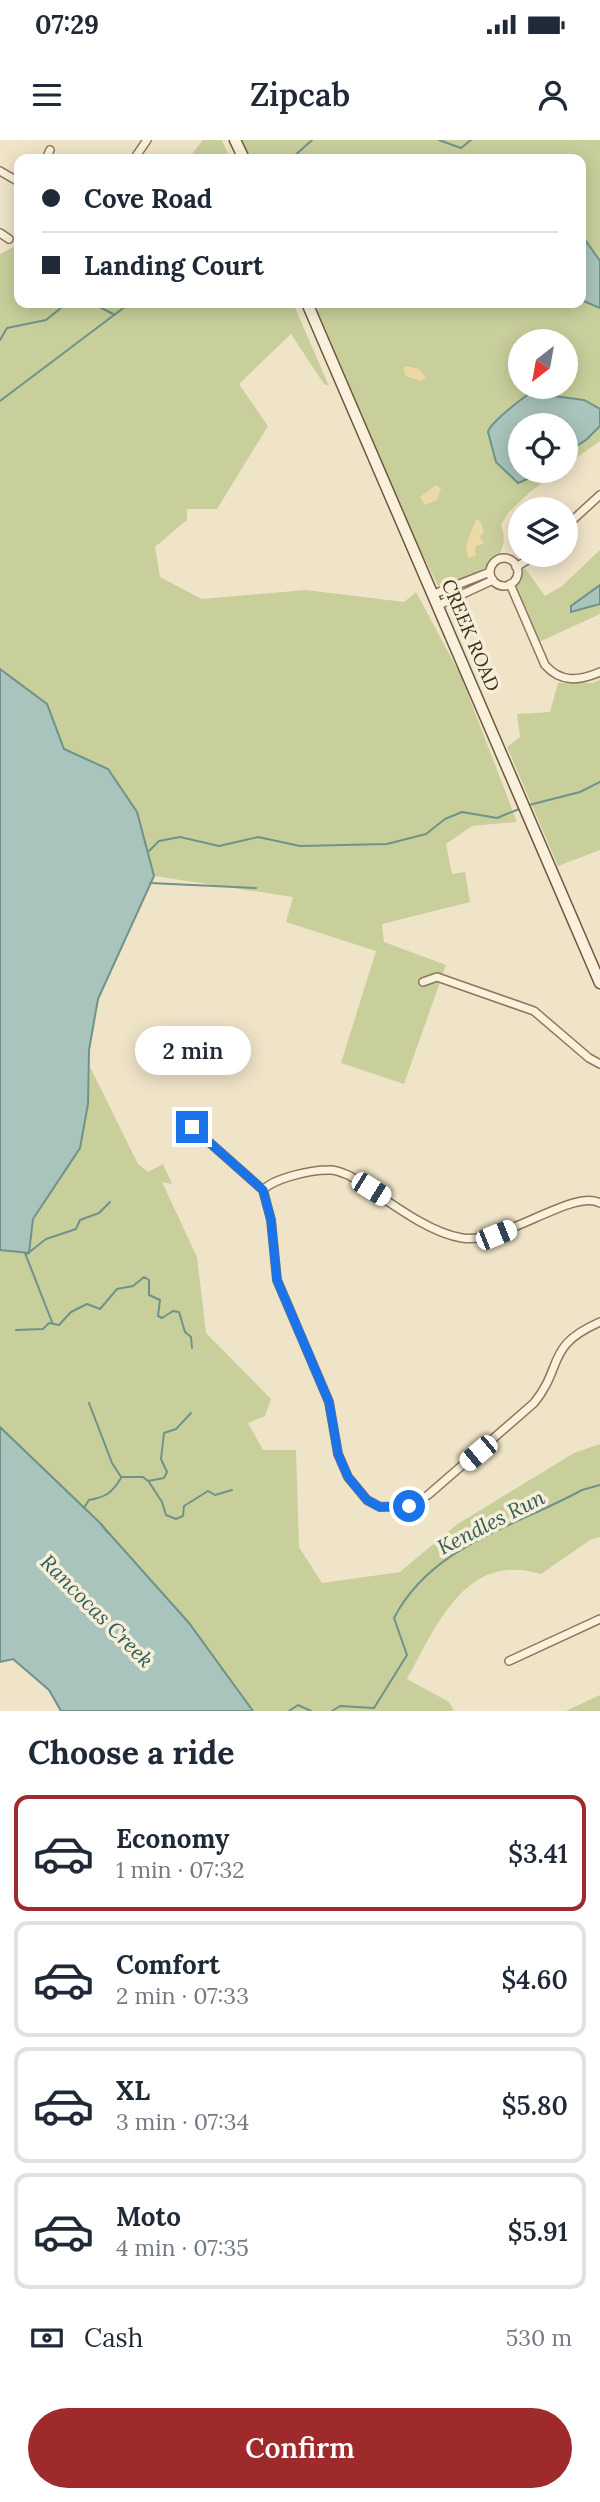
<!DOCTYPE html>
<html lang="en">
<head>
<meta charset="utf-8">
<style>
	body { margin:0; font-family:Lora,serif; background:#f6f6f7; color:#1f2937; height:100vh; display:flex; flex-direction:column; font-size:26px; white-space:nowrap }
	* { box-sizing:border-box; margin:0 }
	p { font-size:23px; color:#747a83 }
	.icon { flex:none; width:38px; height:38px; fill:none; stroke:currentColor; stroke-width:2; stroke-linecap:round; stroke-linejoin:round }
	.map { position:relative; height:1571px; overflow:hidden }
	.details { display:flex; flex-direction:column; background:#fff; flex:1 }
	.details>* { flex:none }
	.hud { position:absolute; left:14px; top:14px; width:572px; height:154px; border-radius:14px; box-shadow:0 4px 18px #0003; display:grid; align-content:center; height:154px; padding:0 28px; background:#fff }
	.needle { width:46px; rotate:211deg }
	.fabs { position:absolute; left:508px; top:189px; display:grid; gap:14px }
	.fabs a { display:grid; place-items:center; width:70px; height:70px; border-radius:50%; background:#fff; box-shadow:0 4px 18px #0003; font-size:35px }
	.end { position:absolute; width:32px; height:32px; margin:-16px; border:9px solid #1a73e8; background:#fff; box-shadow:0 0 0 4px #fff }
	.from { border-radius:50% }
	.bubble { position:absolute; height:49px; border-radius:24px; background:#fff; box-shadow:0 4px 18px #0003; font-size:23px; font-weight:600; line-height:49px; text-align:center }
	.car { position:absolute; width:21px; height:42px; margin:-21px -10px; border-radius:9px; box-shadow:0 0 5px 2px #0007; background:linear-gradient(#fff 24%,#345 0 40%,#fff 0 76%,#345 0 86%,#fff 0) }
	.hud b { display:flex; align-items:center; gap:24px; height:66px; font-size:26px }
	.hud b+b { border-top:2px solid #e0e1e3 }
	.hud i { width:18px; height:18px; background:#1f2937 }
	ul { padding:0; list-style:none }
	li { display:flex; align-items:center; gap:21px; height:116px; margin:0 14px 10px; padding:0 14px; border:4px solid #e0e1e3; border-radius:14px }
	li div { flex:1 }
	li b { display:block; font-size:26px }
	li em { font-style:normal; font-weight:600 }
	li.selected { border-color:#9e2a2b }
	li>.icon { width:63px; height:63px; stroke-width:1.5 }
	h2 { padding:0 28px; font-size:32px; line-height:84px }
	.pay { display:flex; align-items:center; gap:18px; height:77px; padding:0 28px; font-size:26px }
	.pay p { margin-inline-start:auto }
	.primary-button { display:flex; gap:14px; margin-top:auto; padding:14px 28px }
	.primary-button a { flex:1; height:80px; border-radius:42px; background:#9e2a2b; color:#fff; font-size:28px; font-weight:600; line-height:80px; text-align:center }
	.status { display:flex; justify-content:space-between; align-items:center; height:49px; padding:0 35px; background:#fff; direction:ltr }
	.status svg { height:19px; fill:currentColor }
	header { display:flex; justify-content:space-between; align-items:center; height:91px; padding:0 28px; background:#fff; font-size:32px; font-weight:600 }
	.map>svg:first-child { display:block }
	.green { fill:#c9cf9b; fill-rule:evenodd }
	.sand { fill:#ecd9a5 }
	.water { fill:#a9c4bc; stroke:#6f938a; stroke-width:2 }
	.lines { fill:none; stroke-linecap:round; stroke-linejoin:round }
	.stream { stroke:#6f938a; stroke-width:2 }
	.minor-casing { stroke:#8d765c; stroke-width:10 }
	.secondary-casing { stroke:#6f573f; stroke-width:13 }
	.minor { stroke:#faf1dc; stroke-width:7 }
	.secondary { stroke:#faf1dc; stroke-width:10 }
	.route { stroke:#1a73e8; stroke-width:9 }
	.labels { text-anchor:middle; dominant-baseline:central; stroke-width:7; stroke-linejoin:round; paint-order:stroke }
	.street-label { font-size:19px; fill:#3d2e20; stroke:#f7eed8 }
	.water-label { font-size:21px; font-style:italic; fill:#2f5d5a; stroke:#f7eed8 }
</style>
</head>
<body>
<div class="status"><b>07:29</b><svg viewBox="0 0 49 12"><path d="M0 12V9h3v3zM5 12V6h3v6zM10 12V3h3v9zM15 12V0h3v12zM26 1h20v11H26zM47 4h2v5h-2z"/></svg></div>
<header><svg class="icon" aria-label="menu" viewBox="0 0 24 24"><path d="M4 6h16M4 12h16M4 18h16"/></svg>Zipcab<svg class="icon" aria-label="person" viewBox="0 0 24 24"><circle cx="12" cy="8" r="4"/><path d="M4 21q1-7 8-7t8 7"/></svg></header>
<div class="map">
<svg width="600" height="1571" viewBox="0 0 600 1571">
	<rect width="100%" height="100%" fill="#f0e4c8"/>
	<path class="green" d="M 203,0 L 222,0 L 230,19 L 188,19 Z
		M 242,0 L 600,0 L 600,301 L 565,326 L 565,285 L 520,285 L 520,331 L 559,331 L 531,351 L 508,373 L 501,385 C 516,424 467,437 439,448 L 380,329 L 310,163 L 581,163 L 581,19 L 250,19 ZM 520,201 L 565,201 L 565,247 L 520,247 Z
		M 19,104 L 19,163 L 293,163 L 329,246 L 324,244 L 291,194 L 239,244 L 268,286 L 217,369 L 187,369 L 187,380 L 155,407 L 160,437 L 202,459 L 306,450 L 404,462 L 416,452 L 461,536 L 517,682 L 472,686 L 446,704 L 452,734 L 465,732 L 470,762 L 382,784 L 384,802 L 446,825 L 404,944 L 341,923 L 376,811 L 286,782 L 293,757 L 154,736 L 137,672 L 108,630 L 64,609 L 47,564 L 0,529 L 0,114 Z
		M 600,410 L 600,474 L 539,502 L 516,449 L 523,430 L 525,428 L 545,456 L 562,446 Z
		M 600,540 L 600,710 L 558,726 L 507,607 L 520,597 L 517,574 L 550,572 L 558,543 L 592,543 Z
		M 90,927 L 138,1024 L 148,1032 L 163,1024 L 172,1044 L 162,1042 L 197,1117 L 206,1193 L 271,1259 L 265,1276 L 248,1283 L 263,1310 L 296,1310 L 299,1407 L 322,1443 L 400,1432 L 456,1385 L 574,1313 L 600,1304 L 600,1397 L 590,1400 L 541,1434 C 466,1411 437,1485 407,1539 L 449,1562 L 454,1571 L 253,1571 L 189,1483 L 99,1382 L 0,1287 L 0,1110 L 29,1113 L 33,1079 L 80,1008 L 88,964 Z
		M 600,1555 L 600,1571 L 566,1571 Z"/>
	<path class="sand" d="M 406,226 L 419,229 L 427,238 L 420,241 L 406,236 L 403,228 Z
		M 436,345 L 441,349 L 437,360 L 425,365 L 420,357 Z
		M 476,379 L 481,382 L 484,392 L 480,397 L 484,403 L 475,407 L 476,416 L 468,418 L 466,406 Z"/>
	<path class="water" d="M 581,94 L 600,121 L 600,168 L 581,160 Z
		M 530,253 L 584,260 L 600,269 L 600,286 L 586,300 L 565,313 L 565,285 L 520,285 L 520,331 L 546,331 L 518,343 L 496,322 L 488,292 C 490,283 520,260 530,253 Z
		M 600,445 L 600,464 L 571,472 L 571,466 Z
		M 0,529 L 47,564 L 64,609 L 108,629 L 137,672 L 154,736 L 98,859 L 89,910 L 88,964 L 80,1008 L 33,1079 L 29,1113 L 0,1110 Z
		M 0,1287 L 99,1382 L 189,1483 L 253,1571 L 61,1571 L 49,1550 L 13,1519 L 0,1522 Z"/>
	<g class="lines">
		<path class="stream" d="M 439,0 L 461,8 L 471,0
			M 291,19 L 312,0
			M 92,163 L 113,174
			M 0,200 L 7,188 L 46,180 L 67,163
			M 0,261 L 130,163
			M 529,665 L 580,652 L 600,642
			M 149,711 L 159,701 L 180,697 L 219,706 L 258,697 L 300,706 L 387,704 L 426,694 L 445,679 L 462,672 L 497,678 L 519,669
			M 150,743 L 256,748
			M 25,1113 L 52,1182
			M 27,1114 L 46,1099 L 76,1089 L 80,1080 L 99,1073 L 110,1062
			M 16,1190 L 43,1189 L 49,1183 L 59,1185 L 71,1172 L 87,1164 L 100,1169 L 117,1149 L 133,1146 L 144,1137 L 149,1140 L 149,1155 L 160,1160 L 158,1176 L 162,1178 L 173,1171 L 179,1172 L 185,1192 L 191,1197 L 192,1208
			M 89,1263 L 112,1323 L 121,1337
			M 122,1337 L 143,1337 L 148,1341 L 164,1338 L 167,1332 L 161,1319 L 164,1293 L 176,1289 L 191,1273
			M 149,1342 L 162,1362 L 166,1375 L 176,1379 L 183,1376 L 184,1366 L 208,1351 L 215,1355 L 232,1350
			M 84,1368 L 89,1360 C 106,1357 112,1353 121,1338
			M 101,1384 L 108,1393
			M 289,1571 L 298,1565 L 311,1571
			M 332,1571 L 340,1566 L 374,1568 L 407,1515 L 394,1478 C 432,1405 515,1387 582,1350 L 600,1345"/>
		<g class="minor-casing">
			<path id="minor" d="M 46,19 L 50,10
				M 134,19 L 147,0
				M 0,31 L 19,42
				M 0,93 L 9,99
				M 565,387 L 600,355
				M490 432a14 14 0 1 1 28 0a14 14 0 1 1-28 0Z
				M 516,427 L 536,415
				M 510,444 L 545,525 C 561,543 579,541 600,532
				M 434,454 L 490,432
				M 439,465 L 493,440
				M 423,842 L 437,837 L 534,871 L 589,918 L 600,924
				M 192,987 L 263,1050
				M 600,1063 C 573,1048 503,1105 462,1098 C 425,1092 382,1056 350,1036 C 343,1033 336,1029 328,1030 C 311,1030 274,1038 263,1050 L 271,1080 L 277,1140 L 329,1262 L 338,1314 L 348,1337 L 367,1360 L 380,1367 L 409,1366 L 428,1355 L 534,1263 C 564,1226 545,1206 600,1182
				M 509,1521 L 600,1479"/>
		</g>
		<g class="secondary-casing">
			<path id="secondary" d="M 235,0 L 244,19
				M 307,163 L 600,843"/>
		</g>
		<use href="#minor" class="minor"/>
		<use href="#secondary" class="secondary"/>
	</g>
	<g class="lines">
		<path class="route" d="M 192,987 L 263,1050 L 271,1080 L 277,1140 L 329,1262 L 338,1314 L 348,1337 L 367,1360 L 380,1367 L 409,1366"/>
	</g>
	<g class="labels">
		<g class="street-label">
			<text transform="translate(471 495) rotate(67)">CREEK ROAD</text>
		</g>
		<g class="water-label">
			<text transform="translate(491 1382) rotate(-27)">Kendles Run</text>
			<text transform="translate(97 1471) rotate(45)">Rancocas Creek</text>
		</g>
	</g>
</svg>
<div class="fabs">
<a><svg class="needle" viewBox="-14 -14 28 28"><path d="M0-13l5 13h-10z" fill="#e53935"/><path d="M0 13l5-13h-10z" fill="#747a83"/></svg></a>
<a><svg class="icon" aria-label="locate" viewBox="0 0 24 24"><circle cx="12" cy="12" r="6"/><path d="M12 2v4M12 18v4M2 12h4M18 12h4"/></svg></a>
<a><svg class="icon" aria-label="layers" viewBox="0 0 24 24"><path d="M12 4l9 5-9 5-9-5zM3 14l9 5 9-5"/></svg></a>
</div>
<i class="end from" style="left:409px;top:1366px"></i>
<i class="end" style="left:192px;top:987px"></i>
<div class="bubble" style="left:135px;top:886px;width:116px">2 min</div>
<i class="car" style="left:371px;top:1049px;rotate:122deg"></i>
<i class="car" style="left:496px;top:1095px;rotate:68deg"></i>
<i class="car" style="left:478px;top:1313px;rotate:230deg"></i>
<div class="hud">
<b><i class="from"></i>Cove Road</b>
<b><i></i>Landing Court</b>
</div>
</div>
<section class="details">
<h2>Choose a ride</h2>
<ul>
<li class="selected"><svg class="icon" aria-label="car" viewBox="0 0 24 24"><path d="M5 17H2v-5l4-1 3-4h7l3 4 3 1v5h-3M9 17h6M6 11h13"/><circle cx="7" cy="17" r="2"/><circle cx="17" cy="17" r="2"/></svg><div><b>Economy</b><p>1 min · 07:32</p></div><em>$3.41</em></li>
<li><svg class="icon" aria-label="car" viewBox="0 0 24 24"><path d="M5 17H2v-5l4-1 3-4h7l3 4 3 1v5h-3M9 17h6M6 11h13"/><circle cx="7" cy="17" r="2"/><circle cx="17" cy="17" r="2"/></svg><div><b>Comfort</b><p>2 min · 07:33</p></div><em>$4.60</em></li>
<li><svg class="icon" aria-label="car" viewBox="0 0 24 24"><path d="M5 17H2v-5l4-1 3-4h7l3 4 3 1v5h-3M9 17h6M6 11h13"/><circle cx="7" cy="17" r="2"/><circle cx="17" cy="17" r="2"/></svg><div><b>XL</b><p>3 min · 07:34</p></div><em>$5.80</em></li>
<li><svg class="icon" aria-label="car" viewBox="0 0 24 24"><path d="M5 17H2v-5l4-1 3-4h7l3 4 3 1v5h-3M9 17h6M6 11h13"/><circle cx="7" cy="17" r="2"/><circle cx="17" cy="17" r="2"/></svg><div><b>Moto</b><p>4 min · 07:35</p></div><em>$5.91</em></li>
</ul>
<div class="pay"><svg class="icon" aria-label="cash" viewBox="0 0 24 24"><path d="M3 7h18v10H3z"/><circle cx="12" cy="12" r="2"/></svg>Cash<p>530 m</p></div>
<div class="primary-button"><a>Confirm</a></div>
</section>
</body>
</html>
